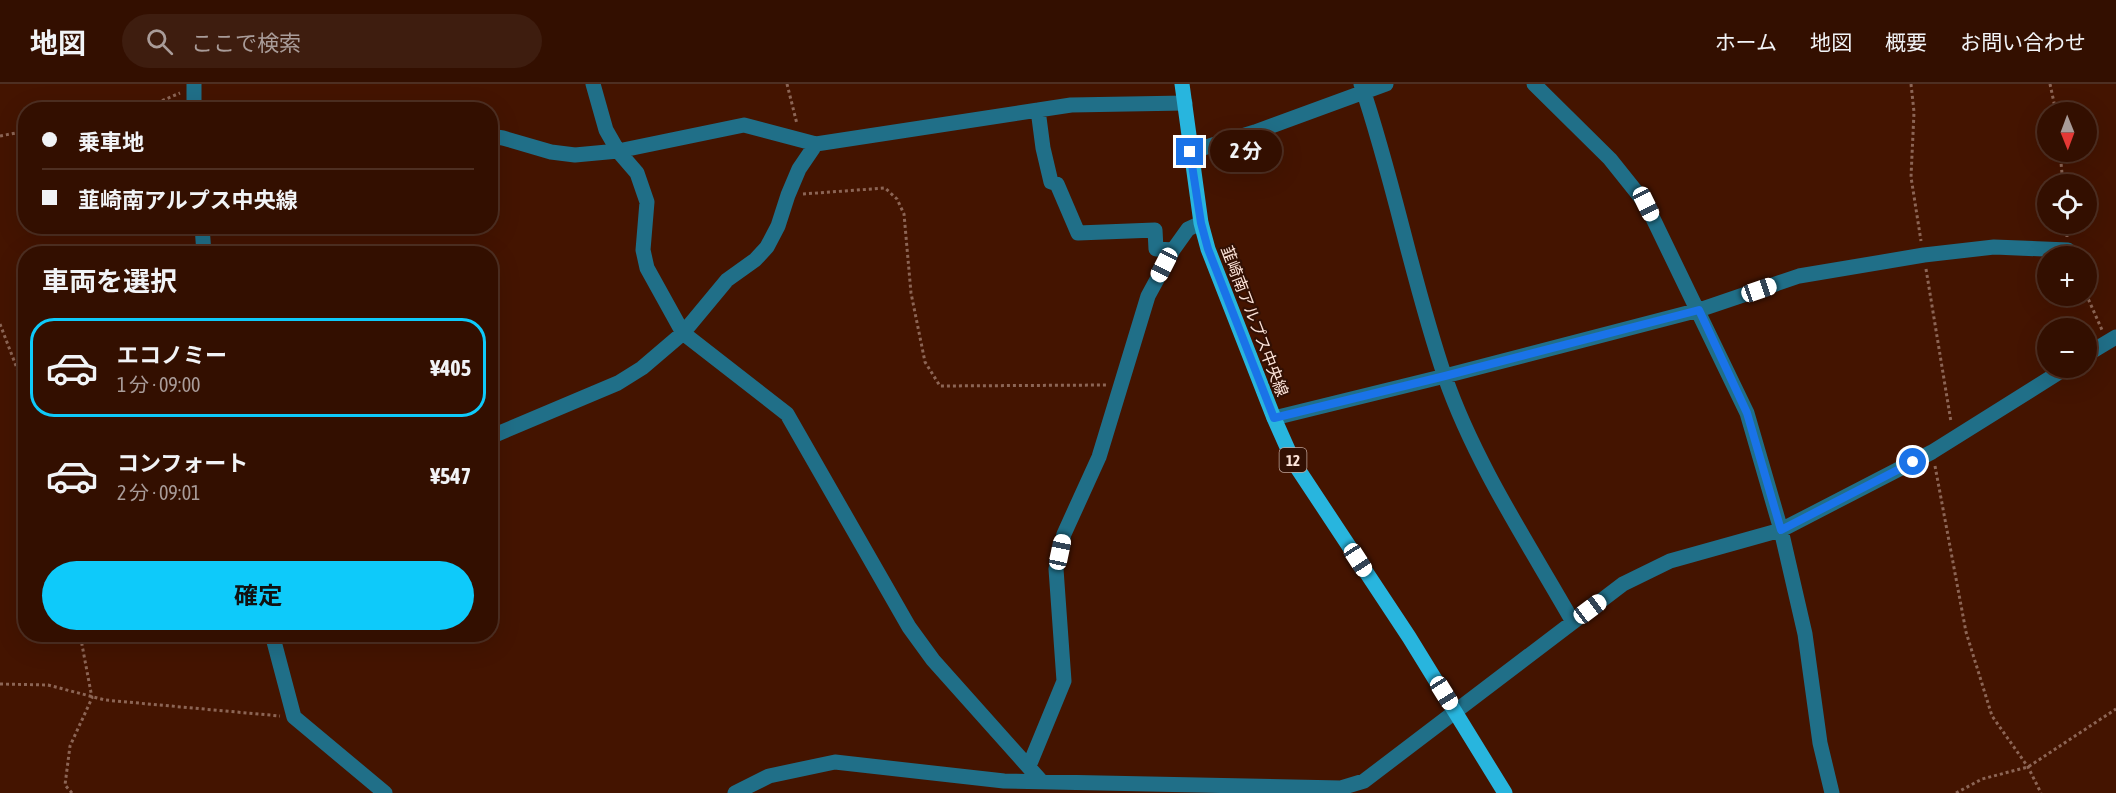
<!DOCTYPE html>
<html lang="ja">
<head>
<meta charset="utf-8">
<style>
	body { margin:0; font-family:"Asap Condensed","Noto Sans JP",sans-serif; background:#3e1d0f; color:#f1f3f6; height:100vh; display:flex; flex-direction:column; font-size:22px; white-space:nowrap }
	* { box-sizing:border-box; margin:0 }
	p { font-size:20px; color:#a99c99 }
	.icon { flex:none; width:33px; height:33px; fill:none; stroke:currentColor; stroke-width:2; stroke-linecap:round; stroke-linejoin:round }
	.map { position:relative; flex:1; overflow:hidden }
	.side { position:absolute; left:18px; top:162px; width:480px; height:396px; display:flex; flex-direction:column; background:#330f00; border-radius:24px; box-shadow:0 6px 24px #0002,0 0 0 2px #4e2f22 }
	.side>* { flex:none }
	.top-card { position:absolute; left:18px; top:18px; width:480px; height:132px; border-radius:24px; box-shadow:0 6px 24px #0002,0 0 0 2px #4e2f22; display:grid; align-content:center; height:132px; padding:0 24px; background:#330f00 }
	.needle { width:39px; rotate:179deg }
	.tools { position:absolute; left:2037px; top:18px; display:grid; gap:12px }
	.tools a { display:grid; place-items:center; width:60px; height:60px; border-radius:50%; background:#330f00; box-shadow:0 6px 24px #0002,0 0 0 2px #4e2f22; font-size:30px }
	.end { position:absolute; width:27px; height:27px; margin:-14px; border:8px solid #1a73e8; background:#fff; box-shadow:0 0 0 3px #fff }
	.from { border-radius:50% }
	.bubble { position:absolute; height:42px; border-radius:21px; background:#330f00; box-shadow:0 6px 24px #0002,0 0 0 2px #4e2f22; font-size:20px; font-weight:700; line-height:42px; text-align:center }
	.car { position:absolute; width:18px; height:36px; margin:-18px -9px; border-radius:8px; box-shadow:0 0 4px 2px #0007; background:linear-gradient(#fff 24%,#345 0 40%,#fff 0 76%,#345 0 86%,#fff 0) }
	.top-card b { display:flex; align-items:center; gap:21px; height:57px; font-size:22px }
	.top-card b+b { border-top:2px solid #4e2f22 }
	.top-card i { width:15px; height:15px; background:#f1f3f6 }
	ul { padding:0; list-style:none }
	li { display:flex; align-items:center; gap:18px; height:99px; margin:0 12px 9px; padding:0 12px; border:3px solid transparent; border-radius:24px }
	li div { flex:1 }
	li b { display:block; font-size:22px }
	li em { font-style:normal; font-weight:700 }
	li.active { border-color:#0ecafa }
	li>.icon { width:54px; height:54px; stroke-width:1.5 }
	h2 { padding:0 24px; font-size:27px; line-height:72px }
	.cta { display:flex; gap:12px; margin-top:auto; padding:12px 24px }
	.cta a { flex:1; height:69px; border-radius:36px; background:#0ecafa; color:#111; font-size:24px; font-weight:700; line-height:69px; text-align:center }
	header { display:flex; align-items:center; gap:36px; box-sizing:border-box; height:84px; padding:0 30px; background:#330f00; border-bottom:2px solid #4e2f22 }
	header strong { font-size:28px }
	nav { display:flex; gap:33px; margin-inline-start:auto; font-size:21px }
	.search { width:420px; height:54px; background:#3e1d0f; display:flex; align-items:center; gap:15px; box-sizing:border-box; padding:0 21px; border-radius:33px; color:#a99c99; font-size:22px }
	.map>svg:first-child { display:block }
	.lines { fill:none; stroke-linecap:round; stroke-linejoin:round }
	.path { stroke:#8c6555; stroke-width:3; stroke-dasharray:3 3; stroke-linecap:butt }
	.minor { stroke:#206f88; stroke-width:15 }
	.major { stroke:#28b5de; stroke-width:15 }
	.route { stroke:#1a73e8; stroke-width:8 }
	.labels { text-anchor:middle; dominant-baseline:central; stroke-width:4.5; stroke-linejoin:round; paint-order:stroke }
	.shield { fill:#331003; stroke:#c0a499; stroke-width:1.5 }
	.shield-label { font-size:15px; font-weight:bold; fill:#fce3d9 }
	.street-label { font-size:16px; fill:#fce3d9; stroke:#331003 }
</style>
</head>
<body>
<header>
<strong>地図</strong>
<div class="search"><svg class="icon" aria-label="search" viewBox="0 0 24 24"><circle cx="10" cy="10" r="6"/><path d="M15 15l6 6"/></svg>ここで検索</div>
<nav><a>ホーム</a><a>地図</a><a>概要</a><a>お問い合わせ</a></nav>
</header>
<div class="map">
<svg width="2116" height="709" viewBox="0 0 2116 709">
	<rect width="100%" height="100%" fill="#441400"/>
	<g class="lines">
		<path class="path" d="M 787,0 L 797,40
			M 1911,0 L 1914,28 L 1911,93 L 1921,157
			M 2050,0 L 2056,28
			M 140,26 L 180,9
			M 0,52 L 26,47
			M 2060,68 L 2063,100
			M 803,110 L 885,104 L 897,115 L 904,130 L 911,209 L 925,278 L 940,302 L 1107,301
			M 2066,140 L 2067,153
			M 1926,185 L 1951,338
			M 2086,210 L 2102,246
			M 0,240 L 26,308
			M 1935,382 L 1966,548 L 1992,632 L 2028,683 L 2041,709
			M 0,600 L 48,601 L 105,616 L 280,632
			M 72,709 L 65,701 L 70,662 L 92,614 L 80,550
			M 1956,709 L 1982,695 L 2028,683 L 2116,625"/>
		<path class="minor" d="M 194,0 L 194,26
			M 593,0 L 606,46 L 618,67 L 637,89 L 647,118 L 643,166 L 647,184 L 683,249 L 787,330 L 909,543 L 933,576 L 1042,698
			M 1361,0 C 1394,96 1412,197 1445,293 C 1475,379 1528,459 1573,538
			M 1534,0 L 1610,75 L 1646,120 L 1747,329 L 1781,446 L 1805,550 L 1820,659 L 1832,709
			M 1038,26 L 1043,64 L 1051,98 L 1057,100 L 1078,149 L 1155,146 L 1156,165 L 1173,166
			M 490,52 L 503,54 L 551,68 L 575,71 L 618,67 L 744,41 L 816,60 L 1071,21 L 1185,19
			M 1190,68 L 1255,48 L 1386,0
			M 202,142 L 204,170
			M 2086,271 L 2116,253
			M 1274,334 L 1445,292 L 1699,226 L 1799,192 L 1924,171 L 1994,163 L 2068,166
			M 490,353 L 618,299 L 642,284 L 683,249 L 727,196 L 755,176 L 767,163 L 778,142 L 788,111 L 799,85 L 816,60
			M 272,550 L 294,633 L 385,709
			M 1029,682 L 1064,597 L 1056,485 L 1064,450 L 1099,373 L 1148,212 L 1173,166 L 1188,145 L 1201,139
			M 735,709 L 769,692 L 835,678 L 1004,697 L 1341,704 L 1364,697 L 1623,500 L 1670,477 L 1781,446 L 1932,368 L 2066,284"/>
		<path class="major" d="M 1182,0 L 1201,139 L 1208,165 L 1274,334 L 1294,379 L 1409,553 L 1505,709"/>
	</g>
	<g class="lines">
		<path class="route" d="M 1190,68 L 1201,139 L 1208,165 L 1274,334 L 1445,292 L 1699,226 L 1747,329 L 1781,446 L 1913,378"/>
	</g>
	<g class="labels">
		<rect class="shield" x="1279.5" y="364" width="27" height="24" rx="4.5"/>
		<g class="shield-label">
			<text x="1293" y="376">12</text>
		</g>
		<g class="street-label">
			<text transform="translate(1255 237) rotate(69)">韮崎南アルプス中央線</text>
		</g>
	</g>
</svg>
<div class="tools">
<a><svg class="needle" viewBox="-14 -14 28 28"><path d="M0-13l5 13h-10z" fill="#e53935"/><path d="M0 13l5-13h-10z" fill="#a99c99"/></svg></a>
<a><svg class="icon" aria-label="locate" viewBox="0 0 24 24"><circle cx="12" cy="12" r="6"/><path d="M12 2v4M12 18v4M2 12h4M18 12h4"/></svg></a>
<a>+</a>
<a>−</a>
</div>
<i class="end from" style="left:1913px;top:378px"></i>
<i class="end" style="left:1190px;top:68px"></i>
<div class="bubble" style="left:1210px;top:46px;width:72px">2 分</div>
<i class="car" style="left:1646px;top:120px;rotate:154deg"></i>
<i class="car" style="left:1164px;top:181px;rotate:207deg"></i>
<i class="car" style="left:1759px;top:206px;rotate:71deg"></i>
<i class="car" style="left:1060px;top:468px;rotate:12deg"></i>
<i class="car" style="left:1358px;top:476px;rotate:147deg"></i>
<i class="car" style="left:1590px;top:525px;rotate:53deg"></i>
<i class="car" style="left:1444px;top:609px;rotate:148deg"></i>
<div class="top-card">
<b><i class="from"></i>乗車地</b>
<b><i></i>韮崎南アルプス中央線</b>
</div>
<section class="side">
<h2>車両を選択</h2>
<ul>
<li class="active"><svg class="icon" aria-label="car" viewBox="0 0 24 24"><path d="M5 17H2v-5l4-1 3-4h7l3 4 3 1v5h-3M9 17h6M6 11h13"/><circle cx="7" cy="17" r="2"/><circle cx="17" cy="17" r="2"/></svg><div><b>エコノミー</b><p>1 分 · 09:00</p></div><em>¥405</em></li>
<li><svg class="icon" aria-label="car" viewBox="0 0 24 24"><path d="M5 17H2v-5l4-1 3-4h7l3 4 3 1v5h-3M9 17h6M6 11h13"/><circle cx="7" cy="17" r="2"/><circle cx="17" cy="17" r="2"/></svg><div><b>コンフォート</b><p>2 分 · 09:01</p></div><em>¥547</em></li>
</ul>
<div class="cta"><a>確定</a></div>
</section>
</div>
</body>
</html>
